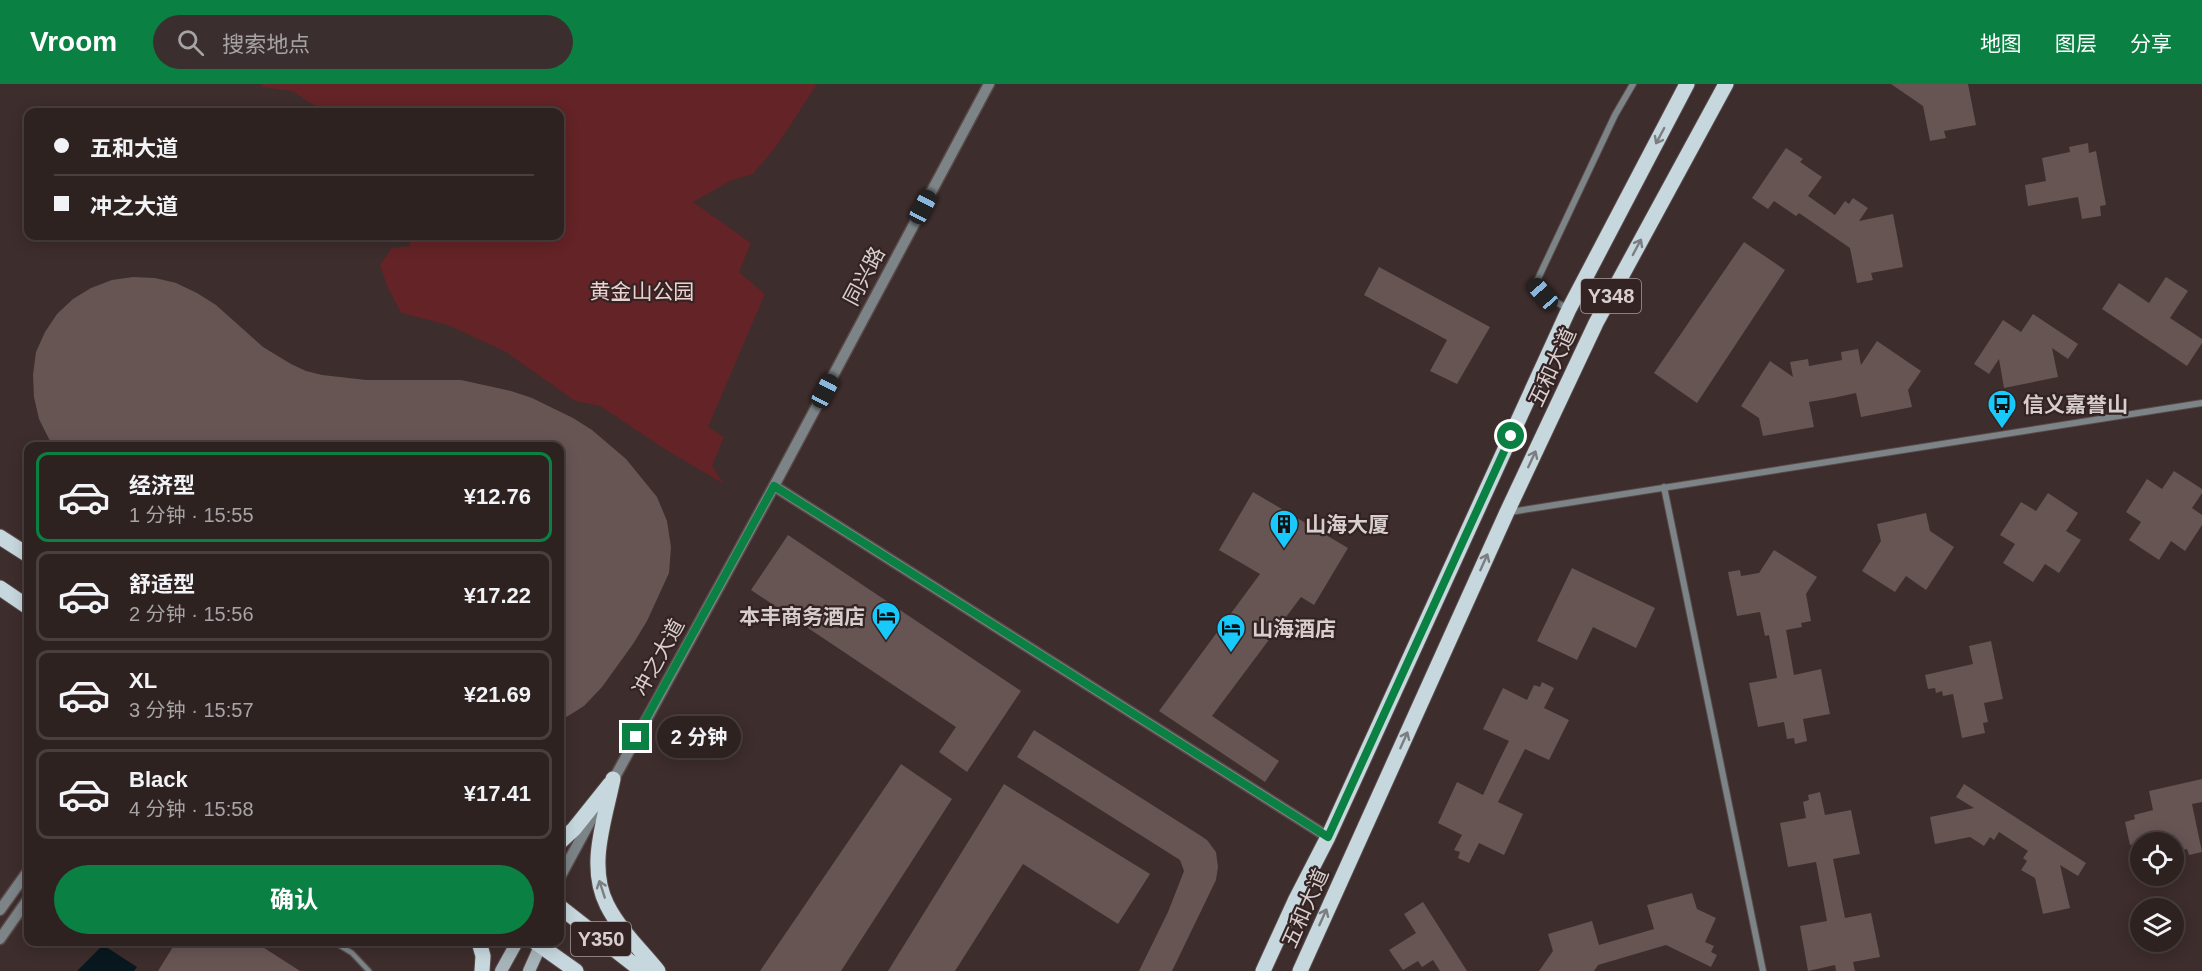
<!DOCTYPE html>
<html lang="zh">
<head>
<meta charset="utf-8">
<style>
	body { margin:0; font-family:Helvetica,"Noto Sans SC",sans-serif; background:#3a2f2e; color:#f1f3f6; height:100vh; display:flex; flex-direction:column; font-size:22px; white-space:nowrap }
	* { box-sizing:border-box; margin:0 }
	p { font-size:20px; color:#a7a4a5 }
	.icon { flex:none; width:33px; height:33px; fill:none; stroke:currentColor; stroke-width:2; stroke-linecap:round; stroke-linejoin:round }
	.map { position:relative; flex:1; overflow:hidden }
	.panel { position:absolute; left:24px; top:358px; width:540px; height:504px; display:flex; flex-direction:column; background:#2e2221; border-radius:12px; box-shadow:0 3px 15px #0003,0 0 0 2px #493f3f }
	.panel>* { flex:none }
	.banner { position:absolute; left:24px; top:24px; width:540px; height:132px; border-radius:12px; box-shadow:0 3px 15px #0003,0 0 0 2px #493f3f; display:grid; align-content:center; height:132px; padding:0 30px; background:#2e2221 }
	.tools { position:absolute; left:2130px; top:748px; display:grid; gap:12px }
	.tools a { display:grid; place-items:center; width:54px; height:54px; border-radius:50%; background:#2e2221; box-shadow:0 3px 15px #0003,0 0 0 2px #493f3f; font-size:30px }
	.end { position:absolute; width:27px; height:27px; margin:-14px; border:8px solid #0b8043; background:#fff; box-shadow:0 0 0 3px #fff }
	.from { border-radius:50% }
	.bubble { position:absolute; height:42px; border-radius:21px; background:#2e2221; box-shadow:0 3px 15px #0003,0 0 0 2px #493f3f; font-size:20px; font-weight:700; line-height:42px; text-align:center }
	.car { position:absolute; width:18px; height:36px; margin:-18px -9px; border-radius:8px; box-shadow:0 0 4px 2px #0007; background:linear-gradient(#222 24%,#8ab4d8 0 40%,#222 0 76%,#8ab4d8 0 86%,#222 0) }
	.banner b { display:flex; align-items:center; gap:21px; height:57px; font-size:22px }
	.banner b+b { border-top:2px solid #493f3f }
	.banner i { width:15px; height:15px; background:#f1f3f6 }
	ul { padding:10px 0 0; list-style:none }
	li { display:flex; align-items:center; gap:18px; height:90px; margin:0 12px 9px; padding:0 18px; border:3px solid #493f3f; border-radius:12px }
	li div { flex:1 }
	li b { display:block; font-size:22px }
	li em { font-style:normal; font-weight:700 }
	li.selected { border-color:#0b8043 }
	li>.icon { width:54px; height:54px; stroke-width:1.5 }
	.button { display:flex; gap:12px; margin-top:auto; padding:12px 30px }
	.button a { flex:1; height:69px; border-radius:36px; background:#0b8043; color:#fff; font-size:24px; font-weight:700; line-height:69px; text-align:center }
	header { display:flex; align-items:center; gap:36px; box-sizing:border-box; height:84px; padding:0 30px; background:#0b8043; color:#fff }
	header strong { font-size:28px }
	nav { display:flex; gap:33px; margin-inline-start:auto; font-size:21px }
	.search { width:420px; height:54px; background:#3a2f2e; display:flex; align-items:center; gap:15px; box-sizing:border-box; padding:0 21px; border-radius:33px; color:#a7a4a5; font-size:22px }
	.map>svg:first-child { display:block }
	.green { fill:#642326 }
	.water { fill:#08181e }
	.building { fill:#675554 }
	.lines { fill:none; stroke-linecap:round; stroke-linejoin:round }
	.service-casing { stroke:#594a49; stroke-width:7 }
	.minor-casing { stroke:#594a49; stroke-width:8 }
	.tertiary-casing { stroke:#594a49; stroke-width:13 }
	.secondary-casing { stroke:#594a49; stroke-width:14 }
	.primary-casing { stroke:#594a49; stroke-width:17 }
	.service { stroke:#7c8487; stroke-width:4.5 }
	.minor { stroke:#7c8487; stroke-width:6 }
	.tertiary { stroke:#7c8487; stroke-width:10 }
	.secondary { stroke:#a6b3b8; stroke-width:12 }
	.primary { stroke:#c6d7de; stroke-width:15 }
	.oneway { stroke:#7c7d80 }
	.route { stroke:#0b8043; stroke-width:8 }
	.labels { text-anchor:middle; dominant-baseline:central; stroke-width:4.5; stroke-linejoin:round; paint-order:stroke }
	.shield { fill:#332323; stroke:#a79b9b; stroke-width:1.5 }
	.shield-label { font-size:20px; font-weight:bold; fill:#d9cece }
	.street-label { font-size:21px; fill:#d9cece; stroke:#332323 }
	.park-label { font-size:21px; fill:#edd1d0; stroke:#332323 }
	.poi-label { font-size:21px; font-weight:bold; fill:#d9cece; stroke:#332323; text-anchor:start }
</style>
</head>
<body>
<header>
<strong>Vroom</strong>
<div class="search"><svg class="icon" aria-label="search" viewBox="0 0 24 24"><circle cx="10" cy="10" r="6"/><path d="M15 15l6 6"/></svg>搜索地点</div>
<nav><a>地图</a><a>图层</a><a>分享</a></nav>
</header>
<div class="map">
<svg width="2202" height="887" viewBox="0 0 2202 887">
	<rect width="100%" height="100%" fill="#3d2d2c"/>
	<path class="green" d="M 262,0 L 817,0 L 778,60 L 753,90 L 732,96 L 693,118 L 751,159 L 739,188 L 765,210 L 708,343 L 724,353 L 712,382 L 724,400 L 663,364 L 600,322 L 575,317 L 506,268 L 448,241 L 401,229 L 387,202 L 380,181 L 392,164 L 411,162 L 407,152 L 560,152 L 560,28 L 325,28 L 292,7 L 262,3 Z"/>
	<path class="water" d="M 103,861 L 137,883 L 134,887 L 77,887 Z"/>
	<path class="building" d="M 1891,0 L 1968,0 L 1976,41 L 1944,47 L 1946,54 L 1930,57 L 1923,22 Z
		M 2088,59 L 2089,69 L 2096,67 L 2106,121 L 2100,122 L 2101,132 L 2082,135 L 2078,113 L 2028,122 L 2025,101 L 2046,97 L 2042,74 L 2070,68 L 2069,63 Z
		M 1786,64 L 1803,75 L 1800,78 L 1822,93 L 1808,112 L 1835,131 L 1845,117 L 1849,120 L 1853,114 L 1868,124 L 1859,137 L 1893,130 L 1903,183 L 1871,189 L 1873,196 L 1857,199 L 1850,164 L 1799,129 L 1796,132 L 1774,117 L 1768,125 L 1752,114 Z
		M 1744,158 L 1785,186 L 1697,319 L 1654,289 Z
		M 1379,183 L 1490,243 L 1457,300 L 1430,287 L 1447,256 L 1364,211 Z
		M 133,193 L 155,194 L 176,199 L 197,209 L 216,221 L 263,263 L 291,280 L 306,287 L 322,291 L 366,296 L 461,296 L 511,307 L 532,314 L 573,334 L 592,346 L 626,375 L 657,413 L 667,437 L 671,463 L 669,489 L 647,537 L 633,560 L 602,603 L 584,622 L 560,637 L 560,363 L 55,363 L 49,355 L 39,335 L 34,313 L 33,291 L 36,268 L 45,248 L 57,230 L 73,215 L 91,204 L 112,196 Z
		M 2166,193 L 2188,207 L 2170,234 L 2202,255 L 2202,259 L 2187,282 L 2102,225 L 2119,199 L 2149,219 Z
		M 2033,230 L 2078,260 L 2068,275 L 2052,264 L 2058,293 L 2004,304 L 1999,275 L 1989,290 L 1974,280 L 2003,236 L 2021,248 Z
		M 1877,257 L 1921,287 L 1908,306 L 1912,323 L 1861,333 L 1856,309 L 1833,314 L 1809,318 L 1814,343 L 1763,352 L 1759,334 L 1741,322 L 1770,277 L 1793,293 L 1790,278 L 1808,275 L 1809,282 L 1842,276 L 1841,268 L 1858,265 L 1861,281 Z
		M 2174,387 L 2202,405 L 2202,409 L 2192,424 L 2202,431 L 2202,441 L 2185,467 L 2171,457 L 2159,476 L 2129,456 L 2141,438 L 2126,428 L 2147,395 L 2162,405 Z
		M 1253,408 L 1348,464 L 1314,521 L 1301,513 L 1212,632 L 1279,677 L 1265,698 L 1159,627 L 1260,490 L 1219,466 Z
		M 2048,409 L 2078,429 L 2066,447 L 2081,456 L 2059,489 L 2045,480 L 2033,498 L 2003,479 L 2015,460 L 2000,451 L 2021,418 L 2036,427 Z
		M 1926,429 L 1930,447 L 1954,463 L 1926,506 L 1906,492 L 1895,508 L 1862,487 L 1881,457 L 1877,440 Z
		M 788,451 L 1021,607 L 967,688 L 939,668 L 956,643 L 751,506 Z
		M 1774,466 L 1817,493 L 1806,510 L 1811,537 L 1801,539 L 1802,543 L 1786,546 L 1794,591 L 1821,585 L 1830,630 L 1803,635 L 1807,657 L 1795,660 L 1794,654 L 1787,655 L 1784,638 L 1758,643 L 1749,599 L 1777,594 L 1769,551 L 1765,552 L 1760,528 L 1737,532 L 1728,488 L 1740,486 L 1741,492 L 1759,489 Z
		M 1572,484 L 1655,524 L 1636,564 L 1593,543 L 1577,576 L 1537,557 Z
		M 1991,557 L 2003,615 L 1984,619 L 1988,638 L 1983,639 L 1985,649 L 1962,654 L 1953,610 L 1943,612 L 1942,607 L 1936,609 L 1935,604 L 1928,605 L 1925,591 L 1973,580 L 1969,562 Z
		M 1542,598 L 1554,604 L 1544,624 L 1569,636 L 1549,676 L 1525,665 L 1498,718 L 1523,730 L 1504,771 L 1479,759 L 1469,779 L 1458,774 L 1460,768 L 1454,766 L 1462,751 L 1438,739 L 1457,698 L 1483,711 L 1497,681 L 1509,657 L 1483,645 L 1503,604 L 1527,616 L 1534,601 L 1540,603 Z
		M 1034,646 L 1198,750 L 1207,756 L 1216,768 L 1218,783 L 1216,796 L 1172,887 L 1139,887 L 1168,828 L 1184,787 L 1180,776 L 1017,673 Z
		M 901,680 L 952,715 L 841,887 L 760,887 Z
		M 2202,695 L 2202,718 L 2192,720 L 2202,768 L 2189,771 L 2187,765 L 2182,766 L 2180,759 L 2176,760 L 2174,751 L 2130,761 L 2125,738 L 2135,735 L 2134,731 L 2153,726 L 2149,707 Z
		M 1004,700 L 1150,790 L 1118,840 L 1023,780 L 955,887 L 888,887 Z
		M 1964,700 L 2086,779 L 2078,792 L 2060,781 L 2070,824 L 2043,830 L 2035,794 L 2021,786 L 2027,777 L 2023,774 L 2028,767 L 1999,748 L 1994,756 L 1990,753 L 1984,762 L 1970,753 L 1935,760 L 1930,733 L 1974,724 L 1956,713 Z
		M 1820,708 L 1825,731 L 1851,726 L 1860,770 L 1833,775 L 1845,834 L 1871,829 L 1880,873 L 1853,878 L 1855,887 L 1836,887 L 1835,881 L 1808,887 L 1800,842 L 1827,837 L 1816,778 L 1788,783 L 1780,739 L 1806,734 L 1803,718 L 1809,716 L 1808,711 Z
		M 1692,809 L 1697,825 L 1716,834 L 1705,858 L 1714,862 L 1711,868 L 1717,871 L 1711,883 L 1666,861 L 1598,881 L 1594,887 L 1539,887 L 1553,867 L 1548,850 L 1592,837 L 1599,861 L 1654,845 L 1647,821 Z
		M 1423,818 L 1467,887 L 1440,887 L 1433,876 L 1422,883 L 1418,877 L 1403,886 L 1389,866 L 1416,849 L 1404,830 Z
		M 176,858 L 255,858 L 300,887 L 158,887 Z"/>
	<g class="lines">
		<g class="service-casing">
			<path id="service" d="M 334,858 L 352,869 L 369,887"/>
		</g>
		<g class="minor-casing">
			<path id="minor" d="M 1568,225 L 1543,210 L 1535,201 L 1615,31 L 1633,0
				M 1664,403 L 1763,887
				M 1510,428 L 2202,319"/>
		</g>
		<g class="tertiary-casing">
			<path id="tertiary" d="M 774,402 L 1328,753
				M 610,702 L 774,402 L 989,0
				M 560,793 L 598,723
				M 0,826 L 28,787
				M 0,855 L 28,815"/>
		</g>
		<g class="secondary-casing">
			<path id="secondary" d="M 501,887 L 517,858
				M 529,887 L 542,858"/>
		</g>
		<g class="primary-casing">
			<path id="primary" d="M 0,453 L 28,471
				M 0,504 L 28,523
				M 613,695 C 605,735 587,782 607,821 C 619,845 641,866 658,887
				M 560,758 L 574,745 L 610,700
				M 560,823 L 642,887
				M 479,858 L 483,872 L 482,887
				M 535,858 L 576,887
				M 1263,887 L 1295,817 L 1328,753 L 1569,225 L 1687,0
				M 1300,887 L 1507,428 L 1596,239 L 1726,0"/>
		</g>
		<use href="#service" class="service"/>
		<use href="#minor" class="minor"/>
		<use href="#tertiary" class="tertiary"/>
		<use href="#secondary" class="secondary"/>
		<use href="#primary" class="primary"/>
	</g>
	<defs><path id="oneway-shaft" d="M-6 0H5M1.5-3L5.5 0L1.5 3" fill="none" stroke-width="1.6" stroke-linecap="round" stroke-linejoin="round" transform="scale(1.5)"/></defs>
	<g class="oneway">
		<use href="#oneway-shaft" transform="translate(1660 52) rotate(118)"/>
		<use href="#oneway-shaft" transform="translate(1637 163) rotate(-62)"/>
		<use href="#oneway-shaft" transform="translate(1532 375) rotate(-65)"/>
		<use href="#oneway-shaft" transform="translate(1484 478) rotate(-66)"/>
		<use href="#oneway-shaft" transform="translate(1404 656) rotate(-66)"/>
		<use href="#oneway-shaft" transform="translate(602 805) rotate(-108)"/>
		<use href="#oneway-shaft" transform="translate(1323 833) rotate(-66)"/>
	</g>
	<g class="lines">
		<path class="route" d="M 636,653 L 774,402 L 1328,753 L 1511,352"/>
	</g>
	<defs>
		<g id="bus-pin" transform="scale(1.5)"><path d="M0 17L-7.5 6A9.5 9.5 0 1 1 7.5 6Z" fill="#17cafb" stroke="#332323"/><path d="M-5-6H5V4H4V6H2V4H-2V6H-4V4H-5ZM-3.5-4V0h7V-4ZM-3.5 1.2v1.5H-2V1.2ZM2 1.2v1.5H3.5V1.2Z" fill="#111"/></g>
		<g id="building-pin" transform="scale(1.5)"><path d="M0 17L-7.5 6A9.5 9.5 0 1 1 7.5 6Z" fill="#17cafb" stroke="#332323"/><path d="M-4-6H4V6H1V3H-1V6H-4ZM-2.5-4.3h1.7v1.8h-1.7ZM.8-4.3h1.7v1.8H.8ZM-2.5-1h1.7V.8h-1.7ZM.8-1h1.7V.8H.8Z" fill="#111"/></g>
		<g id="hotel-pin" transform="scale(1.5)"><path d="M0 17L-7.5 6A9.5 9.5 0 1 1 7.5 6Z" fill="#17cafb" stroke="#332323"/><path d="M-6-4.5h1.5V1H6V5H4.5V3h-9V5H-6ZM-4 0a1.8 1.8 0 1 1 3.6 0ZM.5 0V-2.5h3Q6-2.5 6 0Z" fill="#111"/></g>
	</defs>
	<g fill-rule="evenodd">
		<use href="#bus-pin" x="2002" y="320"/>
		<use href="#building-pin" x="1284" y="440"/>
		<use href="#hotel-pin" x="886" y="532"/>
		<use href="#hotel-pin" x="1231" y="544"/>
	</g>
	<g class="labels">
		<g class="shield">
			<rect x="1581" y="195" width="60" height="34" rx="4.5"/>
			<rect x="571" y="838" width="60" height="34" rx="4.5"/>
		</g>
		<g class="shield-label">
			<text x="1611" y="212">Y348</text>
			<text x="601" y="855">Y350</text>
		</g>
		<g class="street-label">
			<text transform="translate(864 192) rotate(-62)">同兴路</text>
			<text transform="translate(1552 283) rotate(-65)">五和大道</text>
			<text transform="translate(658 573) rotate(-61)">冲之大道</text>
			<text transform="translate(1305 824) rotate(-66)">五和大道</text>
		</g>
		<g class="park-label">
			<text x="642" y="207">黄金山公园</text>
		</g>
		<g class="poi-label">
			<text x="2023" y="320">信义嘉誉山</text>
			<text x="1305" y="440">山海大厦</text>
			<text x="865" y="532" text-anchor="end">本丰商务酒店</text>
			<text x="1252" y="544">山海酒店</text>
		</g>
	</g>
</svg>
<div class="tools">
<a><svg class="icon" aria-label="locate" viewBox="0 0 24 24"><circle cx="12" cy="12" r="6"/><path d="M12 2v4M12 18v4M2 12h4M18 12h4"/></svg></a>
<a><svg class="icon" aria-label="layers" viewBox="0 0 24 24"><path d="M12 4l9 5-9 5-9-5zM3 14l9 5 9-5"/></svg></a>
</div>
<i class="end from" style="left:1511px;top:352px"></i>
<i class="end" style="left:636px;top:653px"></i>
<div class="bubble" style="left:657px;top:632px;width:84px">2 分钟</div>
<i class="car" style="left:923px;top:123px;rotate:28deg"></i>
<i class="car" style="left:1543px;top:210px;rotate:319deg"></i>
<i class="car" style="left:825px;top:307px;rotate:28deg"></i>
<div class="banner">
<b><i class="from"></i>五和大道</b>
<b><i></i>冲之大道</b>
</div>
<section class="panel">
<ul>
<li class="selected"><svg class="icon" aria-label="car" viewBox="0 0 24 24"><path d="M5 17H2v-5l4-1 3-4h7l3 4 3 1v5h-3M9 17h6M6 11h13"/><circle cx="7" cy="17" r="2"/><circle cx="17" cy="17" r="2"/></svg><div><b>经济型</b><p>1 分钟 · 15:55</p></div><em>¥12.76</em></li>
<li><svg class="icon" aria-label="car" viewBox="0 0 24 24"><path d="M5 17H2v-5l4-1 3-4h7l3 4 3 1v5h-3M9 17h6M6 11h13"/><circle cx="7" cy="17" r="2"/><circle cx="17" cy="17" r="2"/></svg><div><b>舒适型</b><p>2 分钟 · 15:56</p></div><em>¥17.22</em></li>
<li><svg class="icon" aria-label="car" viewBox="0 0 24 24"><path d="M5 17H2v-5l4-1 3-4h7l3 4 3 1v5h-3M9 17h6M6 11h13"/><circle cx="7" cy="17" r="2"/><circle cx="17" cy="17" r="2"/></svg><div><b>XL</b><p>3 分钟 · 15:57</p></div><em>¥21.69</em></li>
<li><svg class="icon" aria-label="car" viewBox="0 0 24 24"><path d="M5 17H2v-5l4-1 3-4h7l3 4 3 1v5h-3M9 17h6M6 11h13"/><circle cx="7" cy="17" r="2"/><circle cx="17" cy="17" r="2"/></svg><div><b>Black</b><p>4 分钟 · 15:58</p></div><em>¥17.41</em></li>
</ul>
<div class="button"><a>确认</a></div>
</section>
</div>
</body>
</html>
